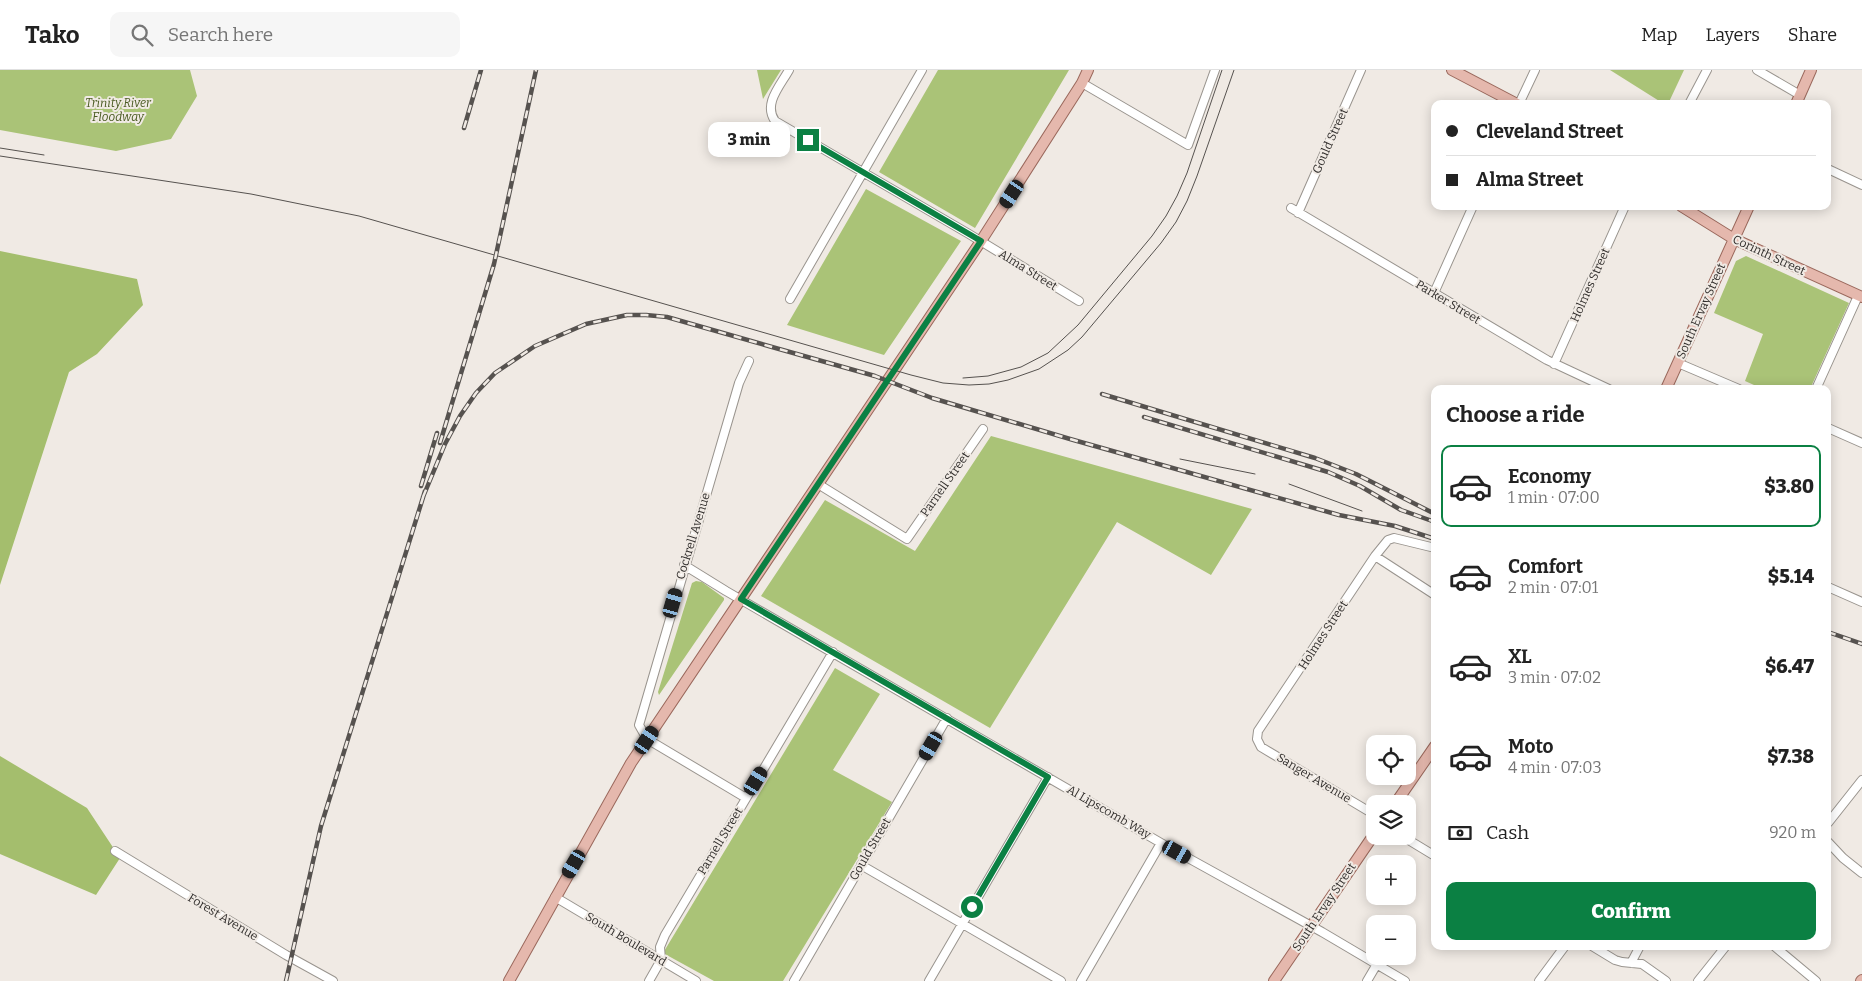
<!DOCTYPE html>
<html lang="en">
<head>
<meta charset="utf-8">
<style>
	body { margin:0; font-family:Bitter,serif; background:#f6f6f6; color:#222; height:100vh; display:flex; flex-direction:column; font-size:19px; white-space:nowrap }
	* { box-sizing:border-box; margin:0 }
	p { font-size:16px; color:#767676 }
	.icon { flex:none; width:28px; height:28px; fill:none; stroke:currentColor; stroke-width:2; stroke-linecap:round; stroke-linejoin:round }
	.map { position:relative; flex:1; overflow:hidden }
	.drawer { position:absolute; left:1431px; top:315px; width:400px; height:565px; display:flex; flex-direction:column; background:#fff; border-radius:10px; box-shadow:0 2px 12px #0003 }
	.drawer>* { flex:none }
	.guide { position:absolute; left:1431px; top:30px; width:400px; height:110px; border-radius:10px; box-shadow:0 2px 12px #0003; display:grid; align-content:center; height:110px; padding:0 15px; background:#fff }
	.buttons { position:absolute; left:1366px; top:665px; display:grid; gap:10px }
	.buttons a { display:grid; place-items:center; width:50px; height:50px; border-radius:10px; background:#fff; box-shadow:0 2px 12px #0003; font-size:25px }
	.end { position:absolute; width:22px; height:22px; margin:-11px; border:6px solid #0b8043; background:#fff; box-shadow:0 0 0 2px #fff }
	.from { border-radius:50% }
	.bubble { position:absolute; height:35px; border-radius:10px; background:#fff; box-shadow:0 2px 12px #0003; font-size:16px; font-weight:800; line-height:35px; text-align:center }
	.car { position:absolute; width:15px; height:30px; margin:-15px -8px; border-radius:6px; box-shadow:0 0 4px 1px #0007; background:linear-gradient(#222 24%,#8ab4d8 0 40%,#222 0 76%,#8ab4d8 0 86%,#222 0) }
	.guide b { display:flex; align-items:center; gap:18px; height:48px; font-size:19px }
	.guide b+b { border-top:1px solid #e0e0e0 }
	.guide i { width:12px; height:12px; background:#222 }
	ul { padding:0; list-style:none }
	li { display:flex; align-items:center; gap:15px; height:82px; margin:0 10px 8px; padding:0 5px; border:2px solid transparent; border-radius:10px }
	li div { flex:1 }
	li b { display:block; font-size:19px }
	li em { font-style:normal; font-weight:800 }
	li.current { border-color:#0b8043 }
	li>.icon { width:45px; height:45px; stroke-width:1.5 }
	h2 { padding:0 15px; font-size:22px; line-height:60px }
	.pay { display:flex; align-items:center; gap:12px; height:55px; padding:0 15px; font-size:19px }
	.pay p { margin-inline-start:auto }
	.action { display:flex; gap:10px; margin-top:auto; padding:10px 15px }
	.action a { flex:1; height:58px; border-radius:10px; background:#0b8043; color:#fff; font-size:20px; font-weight:800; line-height:58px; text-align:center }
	header { display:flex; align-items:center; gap:30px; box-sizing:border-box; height:70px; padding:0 25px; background:#fff; border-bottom:1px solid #e0e0e0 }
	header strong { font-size:24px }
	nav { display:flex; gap:28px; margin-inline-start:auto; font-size:18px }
	.search { width:350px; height:45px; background:#f6f6f6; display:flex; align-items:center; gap:12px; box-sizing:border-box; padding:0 18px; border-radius:10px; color:#767676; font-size:19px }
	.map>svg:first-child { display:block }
	.green { fill:#aac377 }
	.forest { fill:#a4be6d }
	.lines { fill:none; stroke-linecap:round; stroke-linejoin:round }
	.minor-casing { stroke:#99948e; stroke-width:10 }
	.major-casing { stroke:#9a685c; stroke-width:12 }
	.minor { stroke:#fff; stroke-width:8 }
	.major { stroke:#e5b8ad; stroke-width:10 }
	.tram { stroke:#56524f; stroke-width:1 }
	.rail-casing { stroke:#56524f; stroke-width:4.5 }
	.rail { stroke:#f0eae4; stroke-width:2.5; stroke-dasharray:8; stroke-linecap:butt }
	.route { stroke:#0b8043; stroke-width:6 }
	.labels { text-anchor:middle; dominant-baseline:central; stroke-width:4; stroke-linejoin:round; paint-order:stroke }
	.park-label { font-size:12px; font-style:italic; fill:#495a21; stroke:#f0eae4 }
	.street-label { font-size:12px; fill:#312e2c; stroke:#f0eae4 }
</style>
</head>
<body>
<header>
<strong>Tako</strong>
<div class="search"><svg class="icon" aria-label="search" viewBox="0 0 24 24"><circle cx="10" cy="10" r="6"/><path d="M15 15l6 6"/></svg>Search here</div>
<nav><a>Map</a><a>Layers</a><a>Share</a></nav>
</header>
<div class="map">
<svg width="1862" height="911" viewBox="0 0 1862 911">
	<rect width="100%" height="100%" fill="#f0eae4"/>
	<path class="green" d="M 0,0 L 190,0 L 197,26 L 171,69 L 116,81 L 0,60 Z
		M 757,0 L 781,0 L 763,29 Z
		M 938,0 L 1069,0 L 975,158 L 879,102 Z
		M 1610,0 L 1684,0 L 1668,34 L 1664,34 Z
		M 866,119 L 961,171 L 884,285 L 787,255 Z
		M 1746,186 L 1849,233 L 1810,319 L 1763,319 L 1745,311 L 1763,264 L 1714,243 L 1736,191 Z
		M 991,366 L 1252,439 L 1211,505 L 1117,452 L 990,658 L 761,526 L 825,430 L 915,481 Z
		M 696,511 L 702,512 L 724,528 L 724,530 L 659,625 L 658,622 L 692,513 Z
		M 835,598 L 880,624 L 833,700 L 892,732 L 783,911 L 714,911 L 663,883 Z"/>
	<path class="forest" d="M 0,181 L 137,209 L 143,235 L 97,284 L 69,302 L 0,515 Z
		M 0,686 L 87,738 L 120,788 L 96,825 L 0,784 Z"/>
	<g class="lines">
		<g class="minor-casing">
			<path id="minor" d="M 789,0 C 780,16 763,34 775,51 L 969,164 L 1079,231
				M 1757,0 L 1800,25
				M 1082,13 L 1188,75 L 1215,0
				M 1519,34 L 1535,0
				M 1689,34 L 1707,0
				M 1828,99 L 1862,115
				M 1291,138 L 1547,290 L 1609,319
				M 1298,143 L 1361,0
				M 1434,223 L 1473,136
				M 790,229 L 922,0
				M 1678,293 L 1739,319
				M 1554,294 L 1625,136
				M 1816,319 L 1858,226
				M 1828,358 L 1862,373
				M 818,414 L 907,469 L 983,359
				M 1375,486 L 1435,525
				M 684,495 L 726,521 L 1161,773 L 1322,862 L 1405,911
				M 1828,517 L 1862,532
				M 746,728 L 647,669 L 639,655 L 739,313 L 749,291
				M 1375,745 L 1261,677 L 1257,669 L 1258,661 L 1375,486 L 1388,470 L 1394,468 L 1435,478
				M 1828,753 L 1862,710
				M 1402,766 L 1435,786
				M 1828,772 L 1843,788 L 1862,803
				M 115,781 L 286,885 L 333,911
				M 861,795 L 1061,911
				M 555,827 L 696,911
				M 1592,876 L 1615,890 L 1622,892 L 1642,894 L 1666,911
				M 1774,876 L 1816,911
				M 1631,893 L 1640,876
				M 649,911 L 661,890 L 660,877 L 665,865 L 833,582
				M 794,911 L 947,648
				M 929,911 L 1048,707
				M 1081,911 L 1161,773
				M 1367,911 L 1377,894
				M 1539,911 L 1565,876
				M 1698,911 L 1726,876"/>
		</g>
		<g class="major-casing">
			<path id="major" d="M 1452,0 L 1517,34
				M 1796,34 L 1811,0
				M 1681,136 L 1734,169 L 1862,227
				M 1666,319 L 1749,136
				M 1395,734 L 1435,676
				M 509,911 L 631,693 L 981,171 L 1082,13 L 1088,0
				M 1274,911 L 1375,763
				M 1861,911 L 1862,910"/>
		</g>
		<use href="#minor" class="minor"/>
		<use href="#major" class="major"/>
		<path class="tram" d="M 0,78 L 44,85
			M 0,86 L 251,124 L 359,146 L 911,305 L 943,313 L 969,315 L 989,314 L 1008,310 L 1039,299 L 1068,280 L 1082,267 L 1161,173 L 1176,152 L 1187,131 L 1197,106 L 1234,0
			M 963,308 L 988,306 L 1021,297 L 1048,283 L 1078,255 L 1152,166 L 1166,146 L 1177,126 L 1187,103 L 1222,0
			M 1180,389 L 1255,404
			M 1289,414 L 1362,441"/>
		<g class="rail-casing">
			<path id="rail" d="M 464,58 L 481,0
				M 1102,324 L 1315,388 L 1356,404 L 1435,444
				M 1144,347 L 1328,402 L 1360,416 L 1401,440 L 1435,452
				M 440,373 L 494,194 L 536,0
				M 421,416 L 437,363
				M 423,427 L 445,374 L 460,346 L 476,323 L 495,303 L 535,276 L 586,254 L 627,245 L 646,245 L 667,247 L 772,277 L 875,306 L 932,328 L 1070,369 L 1339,445 L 1395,456 L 1435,469
				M 1828,562 L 1862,574
				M 286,911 L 321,756 L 425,421"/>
		</g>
		<use href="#rail" class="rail"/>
	</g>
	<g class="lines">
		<path class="route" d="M 808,70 L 981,171 L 741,529 L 1048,707 L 972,837"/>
	</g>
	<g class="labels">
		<g class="park-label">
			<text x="118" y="33">Trinity River<tspan x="118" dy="14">Floodway</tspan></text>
		</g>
		<g class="street-label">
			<text transform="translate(1330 71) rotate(-66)">Gould Street</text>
			<text transform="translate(1769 185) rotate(25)">Corinth Street</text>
			<text transform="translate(1028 200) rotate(32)">Alma Street</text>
			<text transform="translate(1590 215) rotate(-66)">Holmes Street</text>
			<text transform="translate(1448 232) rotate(31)">Parker Street</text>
			<text transform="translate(1701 241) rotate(-66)">South Ervay Street</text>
			<text transform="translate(945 414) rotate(-55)">Parnell Street</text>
			<text transform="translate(693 466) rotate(-73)">Cockrell Avenue</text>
			<text transform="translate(1323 565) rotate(-57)">Holmes Street</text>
			<text transform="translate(1314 708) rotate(31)">Sanger Avenue</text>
			<text transform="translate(1109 742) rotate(30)">Al Lipscomb Way</text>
			<text transform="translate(720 771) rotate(-59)">Parnell Street</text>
			<text transform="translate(870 779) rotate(-60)">Gould Street</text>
			<text transform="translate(1324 837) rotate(-56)">South Ervay Street</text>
			<text transform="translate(223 847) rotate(31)">Forest Avenue</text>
			<text transform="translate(626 869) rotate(31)">South Boulevard</text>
		</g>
	</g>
</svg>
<div class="buttons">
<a><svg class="icon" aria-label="locate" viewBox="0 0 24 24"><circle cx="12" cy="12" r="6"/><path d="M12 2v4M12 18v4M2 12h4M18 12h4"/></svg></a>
<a><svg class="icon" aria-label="layers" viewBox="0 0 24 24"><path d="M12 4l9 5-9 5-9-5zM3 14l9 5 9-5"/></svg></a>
<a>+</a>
<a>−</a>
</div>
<i class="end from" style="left:972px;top:837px"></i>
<i class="end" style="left:808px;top:70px"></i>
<div class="bubble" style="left:708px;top:52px;width:82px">3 min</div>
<i class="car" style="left:1012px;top:124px;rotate:213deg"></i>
<i class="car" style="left:673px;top:533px;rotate:16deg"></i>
<i class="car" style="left:647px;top:670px;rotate:34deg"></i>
<i class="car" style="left:931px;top:676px;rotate:210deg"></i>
<i class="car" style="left:756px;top:711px;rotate:31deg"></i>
<i class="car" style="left:1177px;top:782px;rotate:119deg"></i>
<i class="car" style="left:574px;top:794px;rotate:210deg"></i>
<div class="guide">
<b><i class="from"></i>Cleveland Street</b>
<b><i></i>Alma Street</b>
</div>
<section class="drawer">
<h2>Choose a ride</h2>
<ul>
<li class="current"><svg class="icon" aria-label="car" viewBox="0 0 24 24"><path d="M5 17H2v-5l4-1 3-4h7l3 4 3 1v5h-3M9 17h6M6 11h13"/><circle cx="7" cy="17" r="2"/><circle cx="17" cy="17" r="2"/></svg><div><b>Economy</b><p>1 min · 07:00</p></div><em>$3.80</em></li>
<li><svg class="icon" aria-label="car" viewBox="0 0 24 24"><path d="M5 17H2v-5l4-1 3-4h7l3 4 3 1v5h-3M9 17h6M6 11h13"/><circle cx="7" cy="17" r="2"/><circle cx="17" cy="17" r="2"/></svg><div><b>Comfort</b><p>2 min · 07:01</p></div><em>$5.14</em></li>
<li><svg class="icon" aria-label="car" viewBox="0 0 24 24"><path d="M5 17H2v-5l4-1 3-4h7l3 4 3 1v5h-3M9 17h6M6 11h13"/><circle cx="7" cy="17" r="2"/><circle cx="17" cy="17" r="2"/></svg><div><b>XL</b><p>3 min · 07:02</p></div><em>$6.47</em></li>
<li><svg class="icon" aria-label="car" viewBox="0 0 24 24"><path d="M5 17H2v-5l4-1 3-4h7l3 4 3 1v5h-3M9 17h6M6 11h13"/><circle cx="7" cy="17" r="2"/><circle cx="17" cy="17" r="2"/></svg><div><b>Moto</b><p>4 min · 07:03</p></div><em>$7.38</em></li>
</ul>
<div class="pay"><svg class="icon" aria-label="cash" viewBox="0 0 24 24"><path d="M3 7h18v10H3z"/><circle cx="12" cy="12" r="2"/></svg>Cash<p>920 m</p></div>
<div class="action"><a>Confirm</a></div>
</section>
</div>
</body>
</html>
